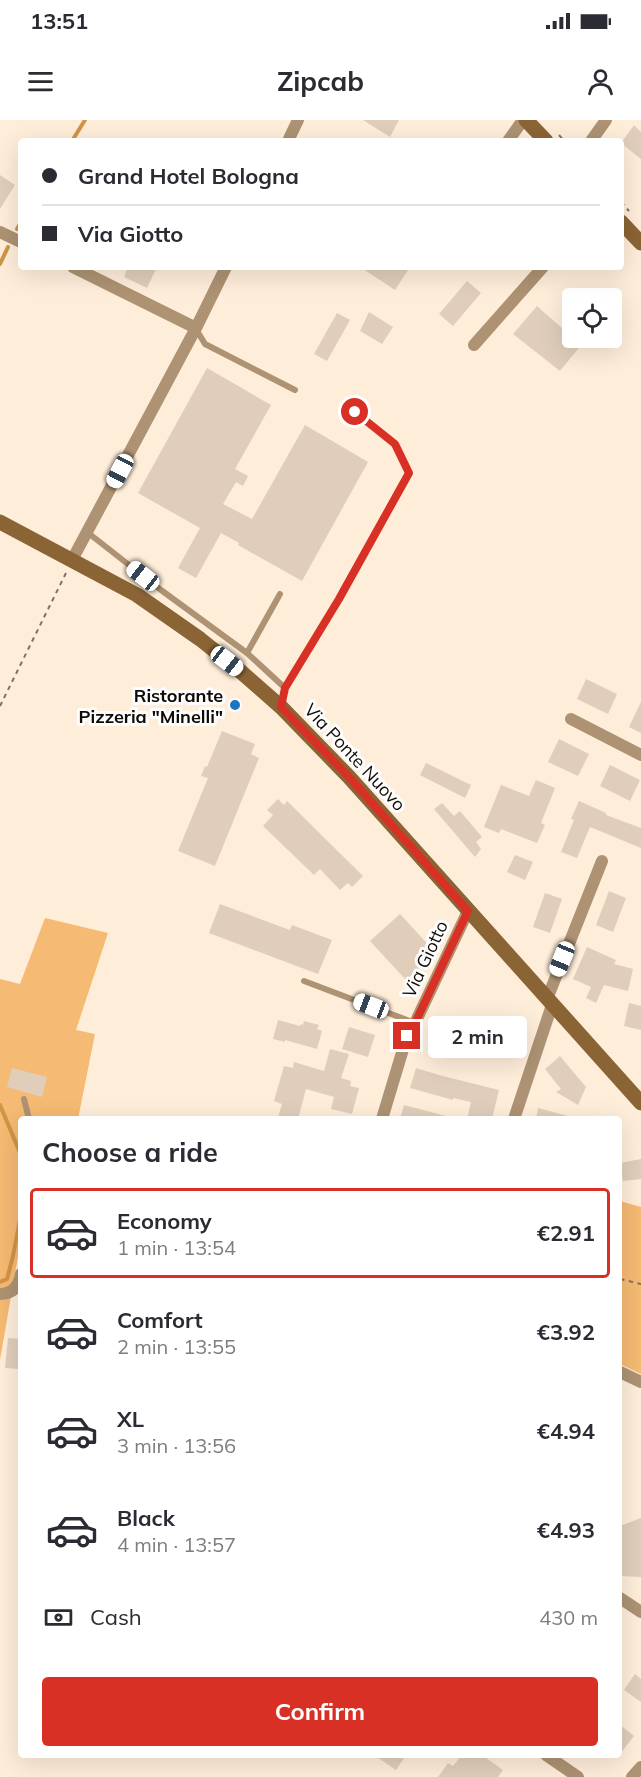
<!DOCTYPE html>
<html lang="en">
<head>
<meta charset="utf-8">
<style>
	body { margin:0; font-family:Mulish,sans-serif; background:#f2f2f3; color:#2b2b33; height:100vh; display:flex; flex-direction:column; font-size:22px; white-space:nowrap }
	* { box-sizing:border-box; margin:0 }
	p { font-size:20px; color:#7c7c81 }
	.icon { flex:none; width:33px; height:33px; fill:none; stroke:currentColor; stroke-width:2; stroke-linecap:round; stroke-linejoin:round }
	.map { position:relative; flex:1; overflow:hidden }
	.sheet { position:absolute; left:18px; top:996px; width:604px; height:642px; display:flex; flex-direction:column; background:#fff; border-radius:6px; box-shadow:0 6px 24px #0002 }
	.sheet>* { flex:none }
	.guide { position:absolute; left:18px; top:18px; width:606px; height:132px; border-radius:6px; box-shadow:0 6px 24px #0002; display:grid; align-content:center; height:132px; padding:0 24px; background:#fff }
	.controls { position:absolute; left:562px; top:168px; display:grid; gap:12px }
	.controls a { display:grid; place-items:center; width:60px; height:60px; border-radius:6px; background:#fff; box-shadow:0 6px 24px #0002; font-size:30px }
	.end { position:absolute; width:27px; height:27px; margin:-14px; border:8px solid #d93025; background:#fff; box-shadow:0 0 0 3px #fff }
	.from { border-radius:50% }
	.bubble { position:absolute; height:42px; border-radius:6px; background:#fff; box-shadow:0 6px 24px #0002; font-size:20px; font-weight:700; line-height:42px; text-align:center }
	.car { position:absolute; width:18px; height:36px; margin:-18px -9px; border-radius:8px; box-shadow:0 0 4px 2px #0007; background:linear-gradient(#fff 24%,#345 0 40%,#fff 0 76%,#345 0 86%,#fff 0) }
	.guide b { display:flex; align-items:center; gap:21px; height:57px; font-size:22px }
	.guide b+b { border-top:2px solid #e1e1e2 }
	.guide i { width:15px; height:15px; background:#2b2b33 }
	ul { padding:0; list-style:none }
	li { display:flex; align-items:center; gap:18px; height:90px; margin:0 12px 9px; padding:0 12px; border:3px solid transparent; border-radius:6px }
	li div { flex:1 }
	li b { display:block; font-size:22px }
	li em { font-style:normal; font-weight:700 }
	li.selected { border-color:#d93025 }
	li>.icon { width:54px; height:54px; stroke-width:1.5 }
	h2 { padding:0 24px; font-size:27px; line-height:72px }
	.pay { display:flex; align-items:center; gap:15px; height:66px; padding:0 24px; font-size:22px }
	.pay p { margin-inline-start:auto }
	.action { display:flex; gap:12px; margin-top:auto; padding:12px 24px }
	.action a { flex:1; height:69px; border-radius:6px; background:#d93025; color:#fff; font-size:24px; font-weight:700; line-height:69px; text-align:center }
	.status { display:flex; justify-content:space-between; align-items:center; height:42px; padding:0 30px; background:#fff; direction:ltr }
	.status svg { height:16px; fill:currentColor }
	header { display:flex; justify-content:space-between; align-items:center; height:78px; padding:0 24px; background:#fff; font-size:27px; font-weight:700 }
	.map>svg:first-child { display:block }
	.green { fill:#f5ba73 }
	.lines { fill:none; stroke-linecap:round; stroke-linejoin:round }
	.stream { stroke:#d29446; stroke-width:4 }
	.building { fill:#e0cebb }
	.path { stroke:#7d7266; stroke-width:2; stroke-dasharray:4.5 4.5; stroke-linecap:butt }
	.lane { stroke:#ad9273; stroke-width:6 }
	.street { stroke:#ad9273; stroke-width:12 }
	.secondary { stroke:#8b6435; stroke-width:15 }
	.route { stroke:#d93025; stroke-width:8 }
	.poi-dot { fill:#1b75c2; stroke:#fdfdfd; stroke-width:2 }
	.labels { text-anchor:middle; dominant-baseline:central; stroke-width:6; stroke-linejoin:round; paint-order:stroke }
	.poi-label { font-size:18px; font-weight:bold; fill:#100a05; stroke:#fdfdfd; text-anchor:end }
	.street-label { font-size:18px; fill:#100a05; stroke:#fdfdfd }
</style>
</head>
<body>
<div class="status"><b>13:51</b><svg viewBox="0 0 49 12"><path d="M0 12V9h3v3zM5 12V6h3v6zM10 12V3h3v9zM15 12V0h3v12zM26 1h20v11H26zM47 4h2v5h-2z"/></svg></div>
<header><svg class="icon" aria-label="menu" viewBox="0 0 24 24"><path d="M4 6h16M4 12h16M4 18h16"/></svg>Zipcab<svg class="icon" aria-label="person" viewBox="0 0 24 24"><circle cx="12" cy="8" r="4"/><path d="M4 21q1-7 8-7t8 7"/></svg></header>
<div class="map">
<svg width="641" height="1657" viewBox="0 0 641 1657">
	<rect width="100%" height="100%" fill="#feedd9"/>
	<path class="green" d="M 45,798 L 108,813 L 76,910 L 95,914 L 78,999 L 21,999 L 21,1119 L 0,1240 L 0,859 L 20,864 Z
		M 620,1081 L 641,1087 L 641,1254 L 620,1244 Z"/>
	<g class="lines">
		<path class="stream" d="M 72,21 L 85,0
			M 17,109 L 21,102
			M 0,144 L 8,127
			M 0,985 L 21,1035
			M 0,1162 L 7,1159 L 13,1136 L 21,1094"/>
	</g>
	<path class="building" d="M 363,0 L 399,0 L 390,17 Z
		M 634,5 L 641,12 L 641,39 L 621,23 Z
		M 0,55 L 15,65 L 0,89 Z
		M 128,147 L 157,147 L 147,168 L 124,157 Z
		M 360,147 L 410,147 L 395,170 Z
		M 467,161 L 481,173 L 453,206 L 439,194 Z
		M 537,186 L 563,209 L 564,208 L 573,215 L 573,218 L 587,218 L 560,251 L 513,214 Z
		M 369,192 L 393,207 L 382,224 L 360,211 Z
		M 337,193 L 350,200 L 327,241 L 314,234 Z
		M 207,248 L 271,285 L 235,349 L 248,356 L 243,366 L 236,362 L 223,384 L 252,399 L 305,305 L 368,342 L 302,461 L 238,425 L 239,423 L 221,413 L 196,458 L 178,448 L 200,408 L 138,373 Z
		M 586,559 L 617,574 L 608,594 L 577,579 Z
		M 641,582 L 641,613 L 629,607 Z
		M 222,611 L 255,624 L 251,634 L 259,638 L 215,746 L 178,731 L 208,658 L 201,656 L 205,646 L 207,647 Z
		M 559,619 L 589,634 L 578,656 L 548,642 Z
		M 426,643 L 471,665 L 465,678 L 420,655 Z
		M 610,645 L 640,660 L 630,681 L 600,666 Z
		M 536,660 L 555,668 L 541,703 L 545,705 L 537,723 L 501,709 L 499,713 L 484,707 L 501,665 L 529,676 Z
		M 278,679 L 284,685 L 287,681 L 363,756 L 352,767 L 348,763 L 340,770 L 320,749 L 314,755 L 263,706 L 273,695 L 267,690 Z
		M 579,681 L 606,693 L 606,695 L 641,708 L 641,728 L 590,707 L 577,738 L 561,732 L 574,700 L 571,699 Z
		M 442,683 L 454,696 L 460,691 L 482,717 L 476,722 L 481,729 L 475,737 L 434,689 Z
		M 515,735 L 533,742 L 525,760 L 507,752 Z
		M 609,771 L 626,778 L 613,812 L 596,805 Z
		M 545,773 L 562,779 L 550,813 L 533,807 Z
		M 220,784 L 290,810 L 292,805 L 332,820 L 318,854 L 209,813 Z
		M 400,794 L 436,833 L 406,860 L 370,821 Z
		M 587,827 L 616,840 L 614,844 L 633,849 L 628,871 L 604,865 L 596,883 L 586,878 L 591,867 L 573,859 Z
		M 629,883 L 641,886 L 641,910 L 624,906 Z
		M 278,900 L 300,906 L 301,904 L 303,905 L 304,901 L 319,905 L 317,909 L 322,911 L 317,929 L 285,920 L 285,922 L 273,919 Z
		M 349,907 L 375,915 L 368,937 L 342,929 Z
		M 330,929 L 349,934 L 341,958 L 351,961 L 350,966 L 359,968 L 352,994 L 331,989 L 334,977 L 306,969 L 298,999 L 278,997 L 282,984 L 274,981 L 284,946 L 293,948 L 294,942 L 324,951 Z
		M 560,936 L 586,967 L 578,985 L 556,972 L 561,969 L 545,949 Z
		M 12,948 L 47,957 L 42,977 L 7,967 Z
		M 416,948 L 439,955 L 499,970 L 492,999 L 467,999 L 471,982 L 453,978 L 453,980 L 410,968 Z
		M 404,985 L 446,996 L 446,999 L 400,999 Z
		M 538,988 L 568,996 L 567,999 L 536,999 Z
		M 641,1039 L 641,1059 L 623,1061 L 620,1043 Z
		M 8,1218 L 21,1219 L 21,1241 L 19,1241 L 18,1249 L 5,1248 Z
		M 641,1398 L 641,1457 L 620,1456 L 620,1415 L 622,1414 L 620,1406 Z
		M 635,1554 L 641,1559 L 641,1582 L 624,1570 Z
		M 620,1605 L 634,1616 L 620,1634 Z
		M 374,1635 L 406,1635 L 396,1650 Z
		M 462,1635 L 482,1635 L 503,1650 L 498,1657 L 438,1657 L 448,1643 L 453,1646 Z"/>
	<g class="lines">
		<path class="path" d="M 559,15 L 564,21
			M 621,82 L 629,91
			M 0,586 L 66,453
			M 620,1159 L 641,1164"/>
		<path class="lane" d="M 196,209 L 205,224 L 295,270
			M 87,412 L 161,470 L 247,533 L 285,568
			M 247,533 L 280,474
			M 281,587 L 285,568 L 339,479 L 409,353 L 395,324 L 355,292
			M 304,861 L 415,903
			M 24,979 L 29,999"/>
		<path class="street" d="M 288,21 L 298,0
			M 508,21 L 523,0
			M 591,21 L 606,0
			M 0,112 L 21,122
			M 73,147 L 196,208 L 226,147
			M 474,225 L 543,147
			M 72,440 L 196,208
			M 571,599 L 641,635
			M 547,879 L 602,741
			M 382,999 L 407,916 L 415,903 L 468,791
			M 514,999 L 552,885
			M 0,1174 C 13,1174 19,1166 21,1154
			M 620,1252 L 641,1262
			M 620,1478 L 641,1492
			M 546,1635 L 578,1657
			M 632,1657 L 641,1647"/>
		<path class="secondary" d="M 526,0 L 546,21
			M 621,102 L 641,123
			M 0,402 L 137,475 L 200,519 L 240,551 L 281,587 L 349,657 L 641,983"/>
	</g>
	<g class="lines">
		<path class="route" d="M 355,292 L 395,324 L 409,353 L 339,479 L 285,568 L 281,587 L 349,657 L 468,791 L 415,903 L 407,916"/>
	</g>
	<circle class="poi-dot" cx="235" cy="585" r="6"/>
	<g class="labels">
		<g class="poi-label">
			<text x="223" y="575">Ristorante<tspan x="223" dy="21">Pizzeria "Minelli"</tspan></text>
		</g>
		<g class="street-label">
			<text transform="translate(355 637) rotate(47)">Via Ponte Nuovo</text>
			<text transform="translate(425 839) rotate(-65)">Via Giotto</text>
		</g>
	</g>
</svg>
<div class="controls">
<a><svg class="icon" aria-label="locate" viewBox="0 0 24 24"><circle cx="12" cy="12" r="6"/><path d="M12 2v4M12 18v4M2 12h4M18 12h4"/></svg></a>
</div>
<i class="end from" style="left:355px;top:292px"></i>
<i class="end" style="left:407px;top:916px"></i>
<div class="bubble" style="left:428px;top:896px;width:99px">2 min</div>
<i class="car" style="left:120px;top:351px;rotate:208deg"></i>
<i class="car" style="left:143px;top:456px;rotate:308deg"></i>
<i class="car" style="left:227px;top:541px;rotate:128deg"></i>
<i class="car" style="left:562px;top:839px;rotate:202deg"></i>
<i class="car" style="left:371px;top:886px;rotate:291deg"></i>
<div class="guide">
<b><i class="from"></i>Grand Hotel Bologna</b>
<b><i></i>Via Giotto</b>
</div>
<section class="sheet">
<h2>Choose a ride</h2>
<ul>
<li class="selected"><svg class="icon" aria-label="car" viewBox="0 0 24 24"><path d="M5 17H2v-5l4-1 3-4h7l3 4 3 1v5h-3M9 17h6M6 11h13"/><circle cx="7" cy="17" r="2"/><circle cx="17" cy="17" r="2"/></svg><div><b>Economy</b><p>1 min · 13:54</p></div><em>€2.91</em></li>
<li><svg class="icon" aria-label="car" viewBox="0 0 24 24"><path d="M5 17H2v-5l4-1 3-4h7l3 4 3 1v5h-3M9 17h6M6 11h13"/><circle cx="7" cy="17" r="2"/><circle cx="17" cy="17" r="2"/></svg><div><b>Comfort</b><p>2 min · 13:55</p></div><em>€3.92</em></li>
<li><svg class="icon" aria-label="car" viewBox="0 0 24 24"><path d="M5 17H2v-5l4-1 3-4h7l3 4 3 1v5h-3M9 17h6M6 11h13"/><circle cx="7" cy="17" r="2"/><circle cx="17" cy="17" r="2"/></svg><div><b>XL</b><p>3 min · 13:56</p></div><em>€4.94</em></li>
<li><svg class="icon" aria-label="car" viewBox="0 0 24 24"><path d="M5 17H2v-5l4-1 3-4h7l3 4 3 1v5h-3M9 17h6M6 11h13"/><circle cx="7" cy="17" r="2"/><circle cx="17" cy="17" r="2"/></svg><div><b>Black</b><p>4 min · 13:57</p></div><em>€4.93</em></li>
</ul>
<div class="pay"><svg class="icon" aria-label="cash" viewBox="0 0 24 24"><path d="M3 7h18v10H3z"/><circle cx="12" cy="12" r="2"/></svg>Cash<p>430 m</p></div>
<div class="action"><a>Confirm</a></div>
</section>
</div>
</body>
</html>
